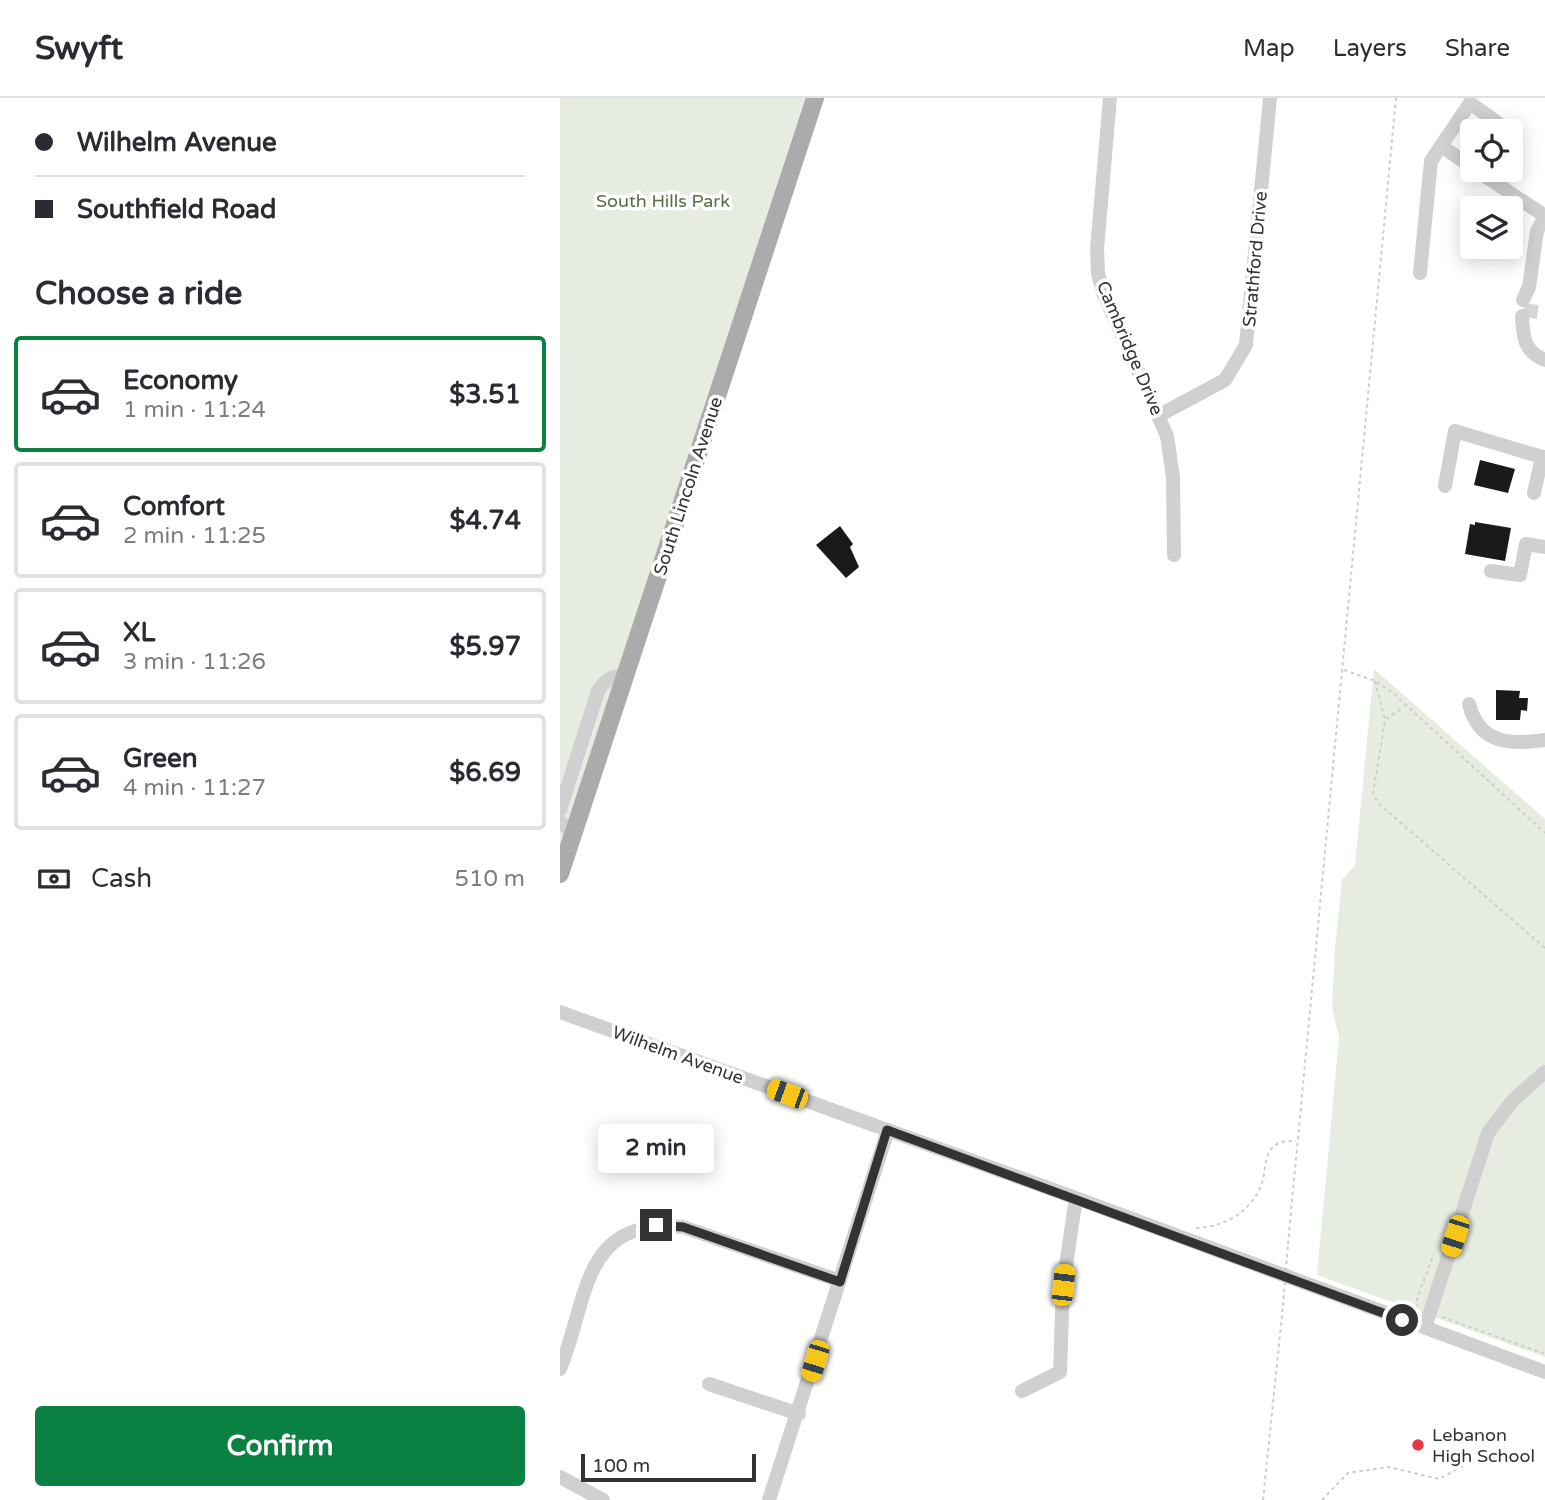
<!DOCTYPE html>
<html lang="en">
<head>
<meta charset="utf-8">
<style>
	body { margin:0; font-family:"Varela Round",sans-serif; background:#f2f2f3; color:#2b2b33; height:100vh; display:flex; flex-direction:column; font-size:26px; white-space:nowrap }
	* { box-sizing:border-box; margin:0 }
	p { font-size:23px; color:#7c7c81 }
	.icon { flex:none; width:38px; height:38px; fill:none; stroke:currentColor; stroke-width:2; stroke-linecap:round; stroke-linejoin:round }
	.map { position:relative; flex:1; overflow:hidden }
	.drawer { display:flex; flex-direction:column; background:#fff; width:560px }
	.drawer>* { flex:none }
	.hud { display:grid; align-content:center; height:154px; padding:0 35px; background:#fff }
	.controls { position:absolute; left:900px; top:21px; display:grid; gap:14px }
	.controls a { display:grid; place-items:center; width:63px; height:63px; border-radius:7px; background:#fff; box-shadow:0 4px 18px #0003; font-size:35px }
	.scale { position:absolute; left:21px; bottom:18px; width:175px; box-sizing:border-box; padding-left:7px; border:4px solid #333; border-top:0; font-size:19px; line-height:24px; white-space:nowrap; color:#333; -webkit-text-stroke:5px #fff; paint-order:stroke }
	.end { position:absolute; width:32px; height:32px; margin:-16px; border:9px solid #333; background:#fff; box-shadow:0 0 0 4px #fff }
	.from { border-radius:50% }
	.bubble { position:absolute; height:49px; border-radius:7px; background:#fff; box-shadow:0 4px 18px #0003; font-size:23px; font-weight:800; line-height:49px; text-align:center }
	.car { position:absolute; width:21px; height:42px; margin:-21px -10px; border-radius:9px; box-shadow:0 0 5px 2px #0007; background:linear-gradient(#f5c518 24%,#345 0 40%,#f5c518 0 76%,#345 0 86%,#f5c518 0) }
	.hud b { display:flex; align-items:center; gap:24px; height:66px; font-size:26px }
	.hud b+b { border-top:2px solid #e1e1e2 }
	.hud i { width:18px; height:18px; background:#2b2b33 }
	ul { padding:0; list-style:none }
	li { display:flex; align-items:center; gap:21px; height:116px; margin:0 14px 10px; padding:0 21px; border:4px solid #e1e1e2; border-radius:7px }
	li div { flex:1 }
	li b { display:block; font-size:26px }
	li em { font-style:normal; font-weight:800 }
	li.selected { border-color:#0b8043 }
	li>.icon { width:63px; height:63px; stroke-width:1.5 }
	h2 { padding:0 35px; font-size:32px; line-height:84px }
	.pay { display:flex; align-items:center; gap:18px; height:77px; padding:0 35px; font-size:26px }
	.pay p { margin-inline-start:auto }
	.cta { display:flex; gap:14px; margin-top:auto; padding:14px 35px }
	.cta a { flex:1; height:80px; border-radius:7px; background:#0b8043; color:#fff; font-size:28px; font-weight:800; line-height:80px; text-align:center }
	header { display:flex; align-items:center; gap:42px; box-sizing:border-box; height:98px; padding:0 35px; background:#fff; border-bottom:2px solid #e1e1e2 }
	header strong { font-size:33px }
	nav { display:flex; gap:38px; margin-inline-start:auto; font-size:24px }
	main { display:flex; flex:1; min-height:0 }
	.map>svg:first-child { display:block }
	.green { fill:#e6ecdf }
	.building { fill:#1a1a1a }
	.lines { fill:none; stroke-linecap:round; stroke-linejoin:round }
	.minor-tunnel { stroke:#d6d6d6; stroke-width:14; stroke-dasharray:14 7; stroke-linecap:butt }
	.path { stroke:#cdcdcd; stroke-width:2; stroke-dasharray:3.5 3.5; stroke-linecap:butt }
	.minor { stroke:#d0d0d0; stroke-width:14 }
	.major { stroke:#ababab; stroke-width:18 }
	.path-bridge { stroke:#cdcdcd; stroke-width:2; stroke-dasharray:3.5 3.5; stroke-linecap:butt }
	.route { stroke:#333; stroke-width:9 }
	.poi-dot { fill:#e63946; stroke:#fff; stroke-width:2.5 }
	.labels { text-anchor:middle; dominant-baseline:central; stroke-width:7; stroke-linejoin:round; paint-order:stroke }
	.park-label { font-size:18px; fill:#56703f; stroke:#fff }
	.street-label { font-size:18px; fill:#333; stroke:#fff }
	.poi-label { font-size:18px; fill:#333; stroke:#fff; text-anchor:start }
</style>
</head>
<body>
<header>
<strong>Swyft</strong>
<nav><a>Map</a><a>Layers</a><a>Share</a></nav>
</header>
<main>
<section class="drawer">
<div class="hud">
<b><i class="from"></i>Wilhelm Avenue</b>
<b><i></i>Southfield Road</b>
</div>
<h2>Choose a ride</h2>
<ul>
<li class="selected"><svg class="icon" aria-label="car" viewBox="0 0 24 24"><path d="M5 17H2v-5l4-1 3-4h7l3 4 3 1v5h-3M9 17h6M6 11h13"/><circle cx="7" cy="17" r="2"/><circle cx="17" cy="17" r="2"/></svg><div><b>Economy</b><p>1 min · 11:24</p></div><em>$3.51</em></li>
<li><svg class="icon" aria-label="car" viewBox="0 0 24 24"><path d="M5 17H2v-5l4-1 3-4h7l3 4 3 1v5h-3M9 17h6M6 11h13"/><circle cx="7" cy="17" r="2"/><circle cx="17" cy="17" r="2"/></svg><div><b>Comfort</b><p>2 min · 11:25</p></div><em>$4.74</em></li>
<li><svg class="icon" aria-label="car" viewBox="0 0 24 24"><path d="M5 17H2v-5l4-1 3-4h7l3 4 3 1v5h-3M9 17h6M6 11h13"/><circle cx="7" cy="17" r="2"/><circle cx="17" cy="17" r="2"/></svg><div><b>XL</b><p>3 min · 11:26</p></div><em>$5.97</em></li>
<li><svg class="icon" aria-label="car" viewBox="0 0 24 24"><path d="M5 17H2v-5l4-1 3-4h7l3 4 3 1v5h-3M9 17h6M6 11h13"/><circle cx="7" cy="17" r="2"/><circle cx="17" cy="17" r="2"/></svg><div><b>Green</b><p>4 min · 11:27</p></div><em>$6.69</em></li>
</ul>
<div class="pay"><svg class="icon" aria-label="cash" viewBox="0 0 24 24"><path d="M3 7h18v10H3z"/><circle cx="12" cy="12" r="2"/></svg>Cash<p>510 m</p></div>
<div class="cta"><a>Confirm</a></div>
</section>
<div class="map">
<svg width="985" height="1402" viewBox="0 0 985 1402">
	<rect width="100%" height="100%" fill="#fff"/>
	<path class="green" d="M 0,0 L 245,0 L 0,750 Z
		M 814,571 L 985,721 L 985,1259 L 757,1177 L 779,940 L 772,909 L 775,850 L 782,782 L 795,767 Z"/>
	<path class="building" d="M 920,362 L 955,371 L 948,395 L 914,387 Z
		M 915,424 L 951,430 L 945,463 L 905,456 L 910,426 L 915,427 Z
		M 280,428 L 293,446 L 290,449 L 299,469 L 286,480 L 256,447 Z
		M 936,592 L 960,593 L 959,600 L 968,600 L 967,613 L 961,612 L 960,622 L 936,622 Z"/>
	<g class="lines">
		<path class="minor-tunnel" d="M 970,220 L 972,203"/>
		<path class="path" d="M 784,572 L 815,583 L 832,594 L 985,735
			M 815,583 L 825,622 L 813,696 L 819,706 L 985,850
			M 826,621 L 844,609
			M 636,1130 C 666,1129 694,1112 703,1082 C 705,1073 705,1059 711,1051 C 718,1043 727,1043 736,1043
			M 728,1146 L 836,0
			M 857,1210 L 857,1200 L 874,1156
			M 882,1219 L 985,1256
			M 703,1402 L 723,1208
			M 762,1402 L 788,1375 L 829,1369 L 879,1381 L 903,1368"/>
		<path class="minor" d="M 550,0 L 537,151 L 538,175 L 543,195 L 607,338 L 613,379 L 614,457
			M 912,69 L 881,48 L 910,5 L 938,25 L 933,33
			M 916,72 L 985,118
			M 860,175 L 871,63 L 881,48
			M 963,202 L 969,189 L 977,133 L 985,119
			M 962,218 C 963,240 964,253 985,262
			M 598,318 L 665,282 L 686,247 L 710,0
			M 885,388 L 895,333 L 982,359
			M 974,395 L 982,359 L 985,359
			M 931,473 L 960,477 L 966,446 L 985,449
			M 909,606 C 919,646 950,647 985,642
			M 0,712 L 38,593 C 45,582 52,577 65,578
			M 0,724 L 14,735
			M 0,914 L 516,1100 L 985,1274
			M 865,1230 L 928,1035 L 953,1002 L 985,974
			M 0,1271 C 29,1200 21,1119 123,1129 L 280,1183
			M 149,1286 L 239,1316
			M 462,1293 L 500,1274 L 503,1187 L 516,1100
			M 0,1379 L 43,1402
			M 209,1402 L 328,1032"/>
		<path class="major" d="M 0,776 L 255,0"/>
		<path class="path-bridge" d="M 723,1208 L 728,1146"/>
	</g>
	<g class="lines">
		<path class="route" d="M 96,1127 L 123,1129 L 280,1184 L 327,1032 L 842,1222"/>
	</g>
	<circle class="poi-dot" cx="858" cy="1347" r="7"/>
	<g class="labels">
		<g class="park-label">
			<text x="103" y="103">South Hills Park</text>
		</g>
		<g class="street-label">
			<text transform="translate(695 161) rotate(-85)">Strathford Drive</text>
			<text transform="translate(570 250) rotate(67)">Cambridge Drive</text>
			<text transform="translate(128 388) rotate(-72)">South Lincoln Avenue</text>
			<text transform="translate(118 957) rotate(20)">Wilhelm Avenue</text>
		</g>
		<g class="poi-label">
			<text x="872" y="1337">Lebanon<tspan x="872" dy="21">High School</tspan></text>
		</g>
	</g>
</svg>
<div class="controls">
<a><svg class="icon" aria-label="locate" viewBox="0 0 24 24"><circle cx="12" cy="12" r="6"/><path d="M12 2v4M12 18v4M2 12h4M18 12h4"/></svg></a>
<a><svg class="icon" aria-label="layers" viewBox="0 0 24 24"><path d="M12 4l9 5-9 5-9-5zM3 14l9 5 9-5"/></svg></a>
</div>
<div class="scale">100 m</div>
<i class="end from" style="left:842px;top:1222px"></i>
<i class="end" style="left:96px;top:1127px"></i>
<div class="bubble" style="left:38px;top:1026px;width:116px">2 min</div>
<i class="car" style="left:227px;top:996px;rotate:290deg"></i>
<i class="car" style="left:895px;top:1138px;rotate:198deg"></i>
<i class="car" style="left:503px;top:1187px;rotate:6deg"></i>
<i class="car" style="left:255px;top:1263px;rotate:197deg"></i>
</div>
</main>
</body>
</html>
